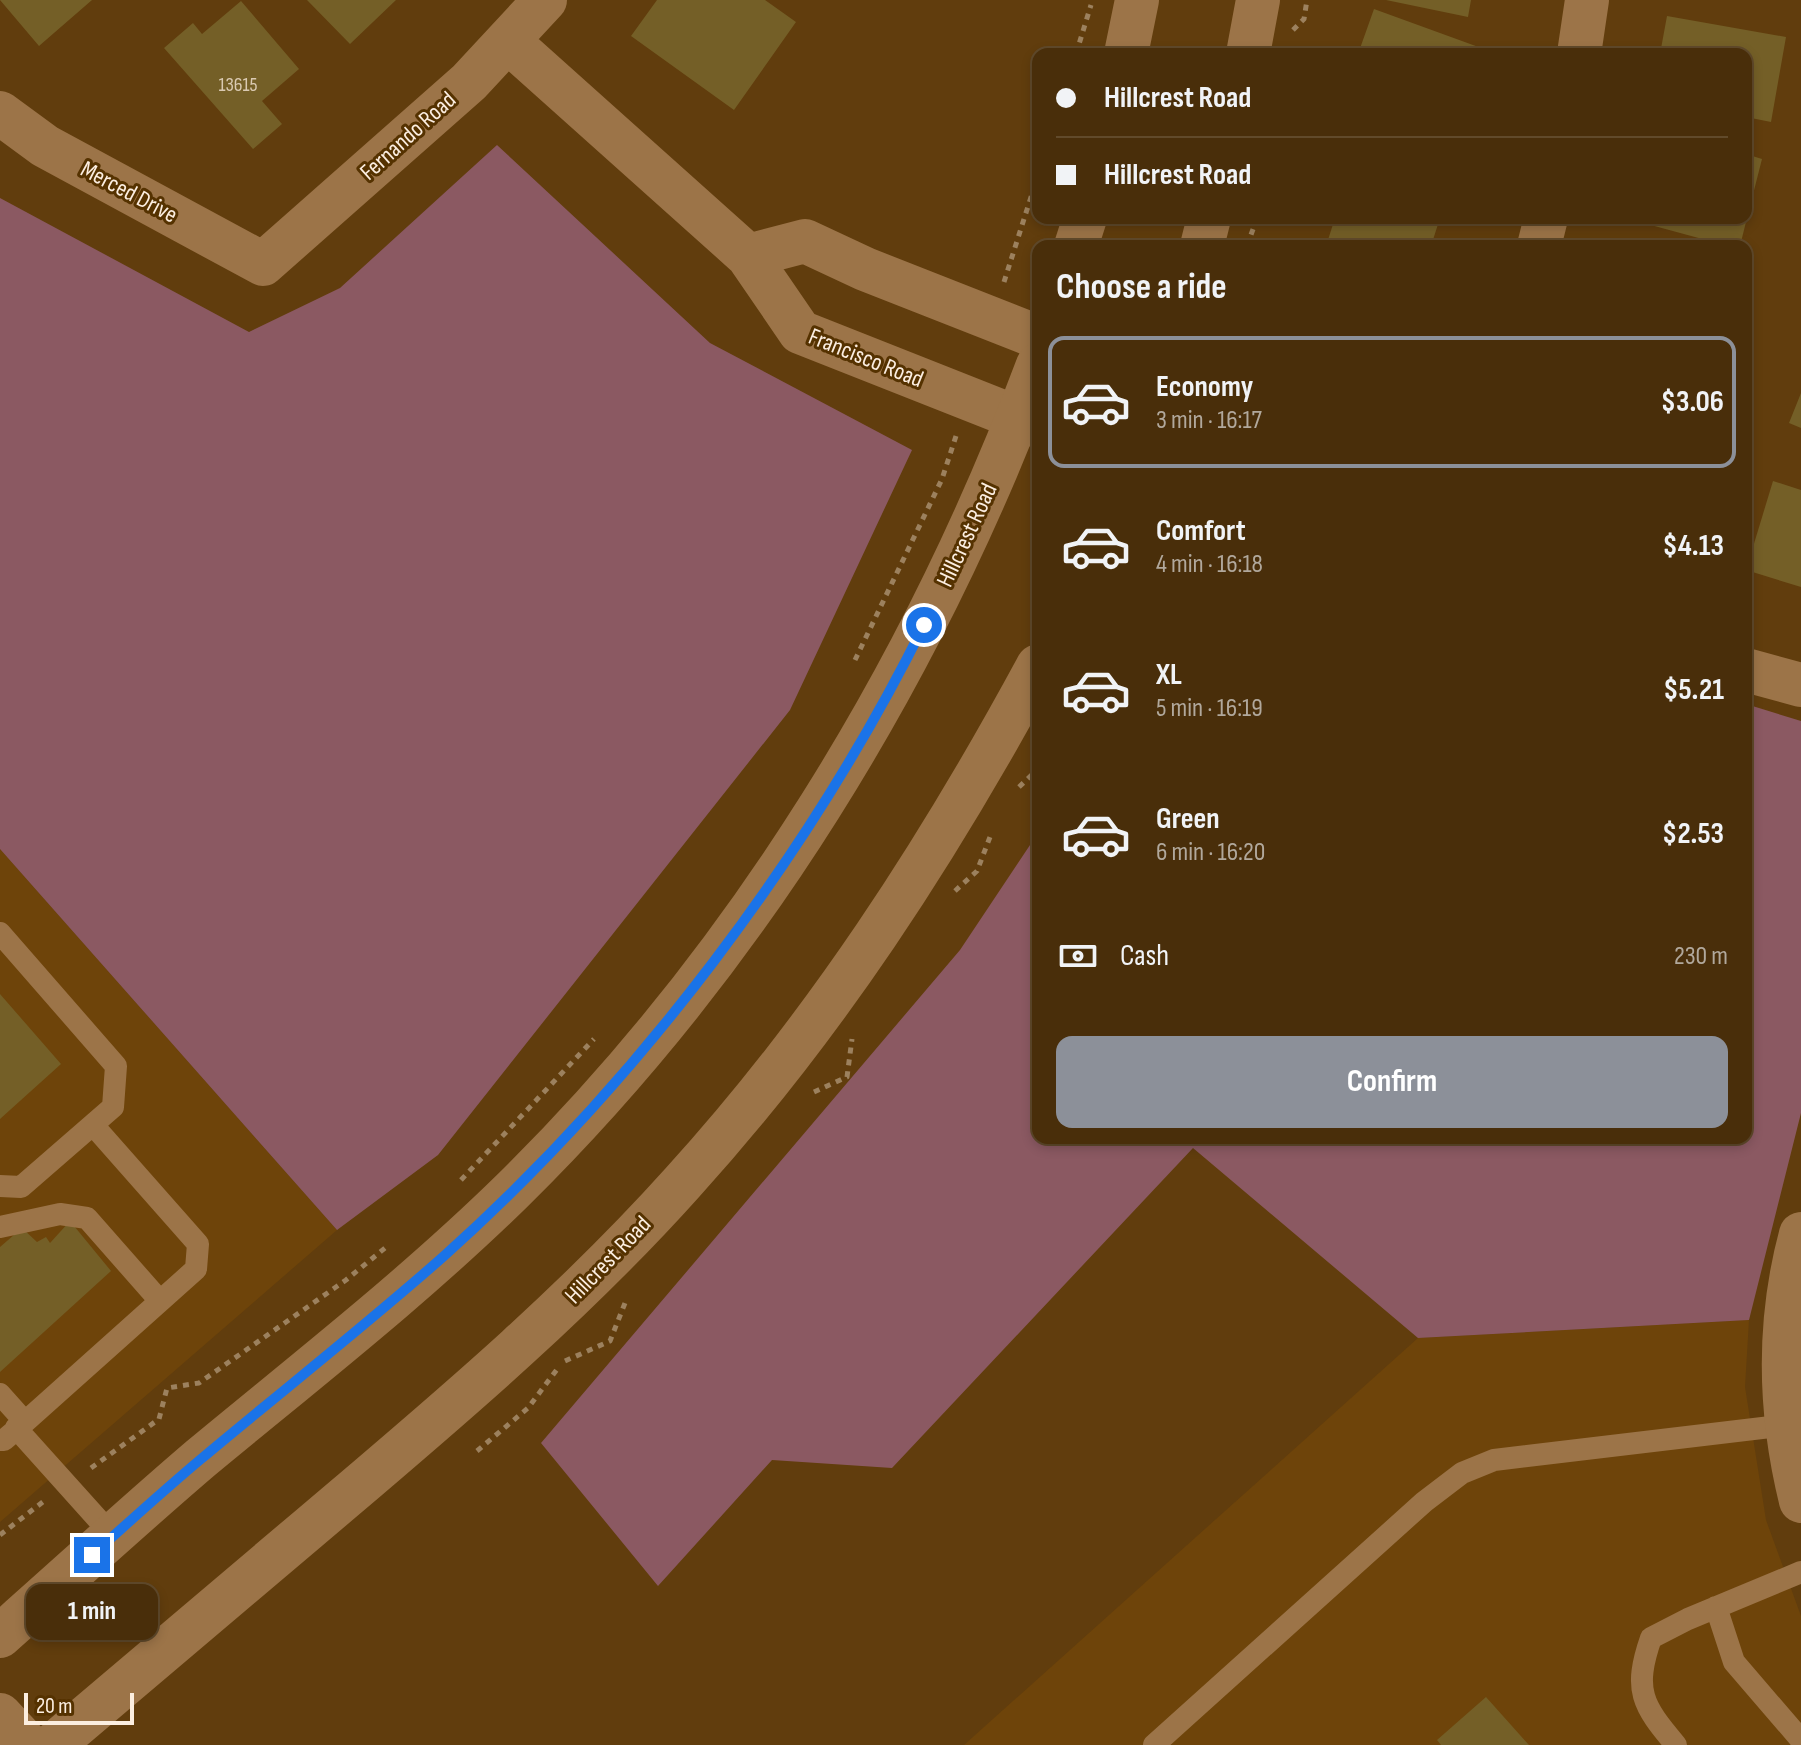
<!DOCTYPE html>
<html lang="en">
<head>
<meta charset="utf-8">
<style>
	body { margin:0; font-family:"Sofia Sans Condensed",sans-serif; background:#503613; color:#f1f3f6; height:100vh; display:flex; flex-direction:column; font-size:30px; white-space:nowrap }
	* { box-sizing:border-box; margin:0 }
	p { font-size:26px; color:#b1a89c }
	.icon { flex:none; width:44px; height:44px; fill:none; stroke:currentColor; stroke-width:2; stroke-linecap:round; stroke-linejoin:round }
	.map { position:relative; flex:1; overflow:hidden }
	.side { position:absolute; left:1032px; top:240px; width:720px; height:904px; display:flex; flex-direction:column; background:#492e0a; border-radius:16px; box-shadow:0 4px 12px #0003,0 0 0 2px #614a2b }
	.side>* { flex:none }
	.hud { position:absolute; left:1032px; top:48px; width:720px; height:176px; border-radius:16px; box-shadow:0 4px 12px #0003,0 0 0 2px #614a2b; display:grid; align-content:center; height:176px; padding:0 24px; background:#492e0a }
	.scale { position:absolute; left:24px; bottom:20px; width:110px; box-sizing:border-box; padding-left:8px; border:4px solid #fceee0; border-top:0; font-size:22px; line-height:28px; white-space:nowrap; color:#fceee0; -webkit-text-stroke:6px #553200; paint-order:stroke }
	.end { position:absolute; width:36px; height:36px; margin:-18px; border:10px solid #1a73e8; background:#fff; box-shadow:0 0 0 4px #fff }
	.from { border-radius:50% }
	.bubble { position:absolute; height:56px; border-radius:16px; background:#492e0a; box-shadow:0 4px 12px #0003,0 0 0 2px #614a2b; font-size:26px; font-weight:700; line-height:56px; text-align:center }
	.hud b { display:flex; align-items:center; gap:28px; height:76px; font-size:30px }
	.hud b+b { border-top:2px solid #614a2b }
	.hud i { width:20px; height:20px; background:#f1f3f6 }
	ul { padding:0; list-style:none }
	li { display:flex; align-items:center; gap:24px; height:132px; margin:0 16px 12px; padding:0 8px; border:4px solid transparent; border-radius:16px }
	li div { flex:1 }
	li b { display:block; font-size:30px }
	li em { font-style:normal; font-weight:700 }
	li.selected { border-color:#8c9099 }
	li>.icon { width:72px; height:72px; stroke-width:1.5 }
	h2 { padding:0 24px; font-size:36px; line-height:96px }
	.pay { display:flex; align-items:center; gap:20px; height:88px; padding:0 24px; font-size:30px }
	.pay p { margin-inline-start:auto }
	.cta { display:flex; gap:16px; margin-top:auto; padding:16px 24px }
	.cta a { flex:1; height:92px; border-radius:16px; background:#8c9099; color:#fff; font-size:32px; font-weight:700; line-height:92px; text-align:center }
	.map>svg:first-child { display:block }
	.built { fill:#6e440a }
	.green { fill:#8b5962 }
	.building { fill:#745f27 }
	.lines { fill:none; stroke-linecap:round; stroke-linejoin:round }
	.path { stroke:#9c815e; stroke-width:5; stroke-dasharray:6 6; stroke-linecap:butt }
	.lane { stroke:#9c7448; stroke-width:22 }
	.street { stroke:#9c7448; stroke-width:44 }
	.secondary { stroke:#9c7448; stroke-width:44 }
	.route { stroke:#1a73e8; stroke-width:10 }
	.labels { text-anchor:middle; dominant-baseline:central; stroke-width:6; stroke-linejoin:round; paint-order:stroke }
	.number-label { font-size:20px; fill:#dacab2 }
	.street-label { font-size:24px; fill:#fceee0; stroke:#553200 }
</style>
</head>
<body>
<div class="map">
<svg width="1801" height="1745" viewBox="0 0 1801 1745">
	<rect width="100%" height="100%" fill="#613d0d"/>
	<path class="built" d="M 0,849 L 337,1230 L 0,1522 Z
		M 1749,1320 L 1745,1387 L 1766,1520 L 1801,1616 L 1801,1745 L 964,1745 L 1418,1338 Z"/>
	<path class="green" d="M 497,145 L 710,343 L 912,450 L 790,710 L 438,1155 L 337,1230 L 0,849 L 0,198 L 249,332 L 340,288 Z
		M 1746,704 L 1801,721 L 1801,1113 L 1749,1320 L 1418,1338 L 1193,1148 L 892,1468 L 772,1460 L 658,1586 L 541,1443 L 960,950 L 1038,833 L 1038,1138 L 1746,1138 Z"/>
	<path class="building" d="M 0,0 L 92,0 L 39,46 Z
		M 307,0 L 396,0 L 350,44 Z
		M 657,0 L 765,0 L 796,22 L 734,110 L 631,36 Z
		M 1386,0 L 1471,0 L 1468,17 Z
		M 241,1 L 299,69 L 262,101 L 282,124 L 253,149 L 164,48 L 193,23 L 202,34 Z
		M 1374,9 L 1484,49 L 1482,54 L 1358,54 Z
		M 1667,16 L 1786,37 L 1771,122 L 1746,117 L 1746,54 L 1660,54 Z
		M 1746,154 L 1762,159 L 1747,218 L 1746,218 Z
		M 1335,218 L 1440,218 L 1431,246 L 1338,246 L 1327,243 Z
		M 1625,218 L 1747,218 L 1740,246 L 1728,246 Z
		M 1801,393 L 1801,428 L 1789,423 Z
		M 1773,481 L 1801,490 L 1801,587 L 1746,570 Z
		M 0,994 L 61,1064 L 0,1119 Z
		M 70,1221 L 111,1271 L 0,1372 L 0,1247 L 22,1228 L 37,1242 L 46,1237 L 50,1243 Z
		M 1486,1697 L 1529,1745 L 1441,1745 L 1437,1740 Z"/>
	<g class="lines">
		<path class="path" d="M 1293,30 L 1304,19 L 1307,0
			M 1076,54 L 1091,5
			M 1247,246 L 1257,218
			M 1004,282 L 1038,175
			M 855,660 L 942,479 L 956,436
			M 1019,787 L 1038,769
			M 955,891 L 977,871 L 990,837
			M 814,1092 L 847,1077 L 852,1039
			M 461,1180 L 594,1039
			M 565,1361 L 610,1341 L 625,1303
			M 477,1451 L 528,1408 L 558,1368
			M 91,1468 L 159,1419 L 167,1388 L 199,1383 L 346,1280 L 385,1248
			M 0,1535 L 44,1501"/>
		<path class="lane" d="M 0,933 L 116,1066 L 113,1107 L 21,1187 L 0,1186
			M 0,1227 L 60,1214 L 87,1218 L 160,1301
			M 0,1394 L 25,1422
			M 16,1428 L 113,1536
			M 0,1440 L 4,1440 L 25,1422 L 196,1269 L 198,1244 L 93,1125
			M 1716,1607 L 1734,1662 L 1801,1740
			M 1154,1745 L 1424,1502 L 1462,1473 L 1494,1460 L 1787,1425
			M 1676,1745 C 1642,1705 1633,1690 1651,1638 L 1688,1619 L 1801,1572"/>
		<path class="street" d="M 509,42 L 748,256 L 800,332 L 1038,426
			M 1579,54 L 1587,0
			M 0,113 L 45,146 L 263,264 L 469,82 L 545,0
			M 1539,246 L 1546,218
			M 748,256 L 805,241 L 865,269 L 1038,337
			M 1746,670 L 1801,685
			M 1801,1234 C 1777,1323 1779,1412 1801,1501"/>
		<path class="secondary" d="M 1126,54 L 1137,0
			M 1248,54 L 1258,0
			M 1076,246 L 1085,218
			M 1202,246 L 1209,218
			M 0,1636 C 67,1577 133,1516 201,1458 C 306,1371 414,1287 512,1191 C 747,960 923,672 1038,365
			M 0,1715 L 28,1745
			M 53,1745 C 150,1664 245,1582 341,1501 C 460,1400 578,1299 682,1183 C 824,1027 938,851 1038,666"/>
	</g>
	<g class="lines">
		<path class="route" d="M 92,1555 C 128,1523 164,1490 201,1459 C 282,1391 365,1326 444,1256 C 636,1084 809,856 924,625"/>
	</g>
	<g class="labels">
		<g class="number-label">
			<text x="238" y="85">13615</text>
		</g>
		<g class="street-label">
			<text transform="translate(408 136) rotate(-42)">Fernando Road</text>
			<text transform="translate(129 192) rotate(28)">Merced Drive</text>
			<text transform="translate(866 358) rotate(22)">Francisco Road</text>
			<text transform="translate(967 535) rotate(-65)">Hillcrest Road</text>
			<text transform="translate(608 1260) rotate(-46)">Hillcrest Road</text>
		</g>
	</g>
</svg>
<div class="scale">20 m</div>
<i class="end from" style="left:924px;top:625px"></i>
<i class="end" style="left:92px;top:1555px"></i>
<div class="bubble" style="left:26px;top:1584px;width:132px">1 min</div>
<div class="hud">
<b><i class="from"></i>Hillcrest Road</b>
<b><i></i>Hillcrest Road</b>
</div>
<section class="side">
<h2>Choose a ride</h2>
<ul>
<li class="selected"><svg class="icon" aria-label="car" viewBox="0 0 24 24"><path d="M5 17H2v-5l4-1 3-4h7l3 4 3 1v5h-3M9 17h6M6 11h13"/><circle cx="7" cy="17" r="2"/><circle cx="17" cy="17" r="2"/></svg><div><b>Economy</b><p>3 min · 16:17</p></div><em>$3.06</em></li>
<li><svg class="icon" aria-label="car" viewBox="0 0 24 24"><path d="M5 17H2v-5l4-1 3-4h7l3 4 3 1v5h-3M9 17h6M6 11h13"/><circle cx="7" cy="17" r="2"/><circle cx="17" cy="17" r="2"/></svg><div><b>Comfort</b><p>4 min · 16:18</p></div><em>$4.13</em></li>
<li><svg class="icon" aria-label="car" viewBox="0 0 24 24"><path d="M5 17H2v-5l4-1 3-4h7l3 4 3 1v5h-3M9 17h6M6 11h13"/><circle cx="7" cy="17" r="2"/><circle cx="17" cy="17" r="2"/></svg><div><b>XL</b><p>5 min · 16:19</p></div><em>$5.21</em></li>
<li><svg class="icon" aria-label="car" viewBox="0 0 24 24"><path d="M5 17H2v-5l4-1 3-4h7l3 4 3 1v5h-3M9 17h6M6 11h13"/><circle cx="7" cy="17" r="2"/><circle cx="17" cy="17" r="2"/></svg><div><b>Green</b><p>6 min · 16:20</p></div><em>$2.53</em></li>
</ul>
<div class="pay"><svg class="icon" aria-label="cash" viewBox="0 0 24 24"><path d="M3 7h18v10H3z"/><circle cx="12" cy="12" r="2"/></svg>Cash<p>230 m</p></div>
<div class="cta"><a>Confirm</a></div>
</section>
</div>
</body>
</html>
